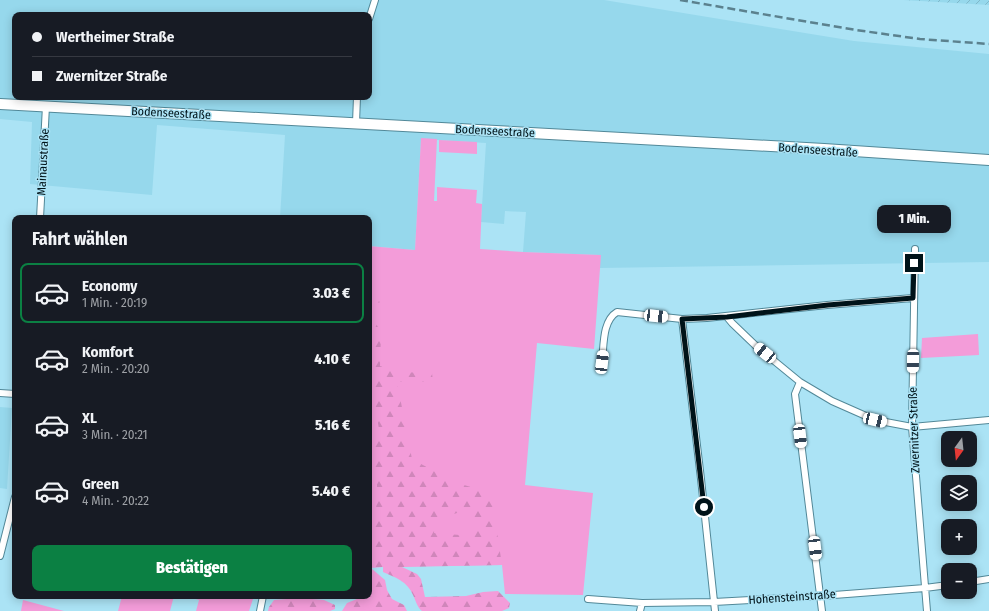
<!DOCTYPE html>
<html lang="de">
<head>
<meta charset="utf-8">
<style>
	body { margin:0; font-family:"Fira Sans Condensed",sans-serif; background:#20242c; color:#f1f3f6; height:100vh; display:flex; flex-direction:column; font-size:15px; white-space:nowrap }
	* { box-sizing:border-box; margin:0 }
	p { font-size:13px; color:#9ea1a6 }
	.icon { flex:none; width:22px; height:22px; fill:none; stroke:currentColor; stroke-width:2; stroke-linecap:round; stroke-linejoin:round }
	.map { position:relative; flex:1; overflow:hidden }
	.panel { position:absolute; left:12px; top:215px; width:360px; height:384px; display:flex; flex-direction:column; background:#171b24; border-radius:8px; box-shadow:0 2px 10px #0003 }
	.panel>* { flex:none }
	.top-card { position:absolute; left:12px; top:12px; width:360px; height:88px; border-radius:8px; box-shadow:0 2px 10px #0003; display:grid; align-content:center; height:88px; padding:0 20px; background:#171b24 }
	.needle { width:26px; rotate:195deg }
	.tools { position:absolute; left:941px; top:431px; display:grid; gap:8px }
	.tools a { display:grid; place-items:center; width:36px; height:36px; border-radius:8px; background:#171b24; box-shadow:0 2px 10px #0003; font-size:20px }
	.end { position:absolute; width:18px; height:18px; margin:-9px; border:5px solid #001319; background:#fff; box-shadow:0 0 0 2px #fff }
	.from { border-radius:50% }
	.bubble { position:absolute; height:28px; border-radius:8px; background:#171b24; box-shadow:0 2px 10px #0003; font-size:13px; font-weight:800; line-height:28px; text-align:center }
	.car { position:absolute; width:12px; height:24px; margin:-12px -6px; border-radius:5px; box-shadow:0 0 3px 1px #0007; background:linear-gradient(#fff 24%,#345 0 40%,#fff 0 76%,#345 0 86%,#fff 0) }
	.top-card b { display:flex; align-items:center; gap:14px; height:38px; font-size:15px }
	.top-card b+b { border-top:1px solid #363941 }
	.top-card i { width:10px; height:10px; background:#f1f3f6 }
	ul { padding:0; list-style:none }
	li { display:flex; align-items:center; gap:12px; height:60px; margin:0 8px 6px; padding:0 12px; border:2px solid transparent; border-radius:8px }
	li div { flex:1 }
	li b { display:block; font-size:15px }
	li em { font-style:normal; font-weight:800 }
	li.on { border-color:#0b8043 }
	li>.icon { width:36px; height:36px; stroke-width:1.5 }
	h2 { padding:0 20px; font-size:18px; line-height:48px }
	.button { display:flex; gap:8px; margin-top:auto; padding:8px 20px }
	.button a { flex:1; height:46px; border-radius:8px; background:#0b8043; color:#fff; font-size:16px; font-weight:800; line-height:46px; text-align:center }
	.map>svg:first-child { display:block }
	.built { fill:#96d8ec; fill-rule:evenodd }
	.industrial { fill:url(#industrial-furrows) }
	.green { fill:#f39cd9 }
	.forest { fill:url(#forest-firs); fill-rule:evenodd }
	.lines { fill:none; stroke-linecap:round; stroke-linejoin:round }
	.street-casing { stroke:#528898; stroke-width:8 }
	.primary-casing { stroke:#528898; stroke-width:12 }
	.street { stroke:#fff; stroke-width:6 }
	.primary { stroke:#fff; stroke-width:10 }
	.rail { stroke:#5b818e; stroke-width:2.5; stroke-dasharray:8 4; stroke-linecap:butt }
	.route { stroke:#001319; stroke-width:5 }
	.labels { text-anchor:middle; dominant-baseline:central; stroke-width:3; stroke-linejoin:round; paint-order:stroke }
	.street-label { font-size:12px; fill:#001319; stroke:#abe3f5 }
</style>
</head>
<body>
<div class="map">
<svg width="989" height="611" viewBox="0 0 989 611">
	<defs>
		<pattern id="industrial-furrows" width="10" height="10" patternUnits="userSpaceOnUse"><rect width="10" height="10" fill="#96d8ec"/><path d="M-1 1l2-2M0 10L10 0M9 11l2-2" fill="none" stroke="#80b8ca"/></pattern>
		<pattern id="forest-firs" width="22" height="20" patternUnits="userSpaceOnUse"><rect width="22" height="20" fill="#f39cd9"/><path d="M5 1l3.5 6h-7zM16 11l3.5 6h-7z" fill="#cf86ba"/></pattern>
	</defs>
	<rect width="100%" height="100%" fill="#abe3f5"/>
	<path class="built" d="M 0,0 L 604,0 L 854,41 L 989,54 L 989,262 L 600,268 L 600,255 L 523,252 L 526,212 L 505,211 L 504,224 L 481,222 L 486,143 L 421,139 L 415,250 L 369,246 L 369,218 L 280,218 L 285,135 L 157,125 L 152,195 L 30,184 L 32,122 L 0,119 ZM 15,15 L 369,15 L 369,97 L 15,97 Z
		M 0,407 L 12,408 L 7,489 L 0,488 Z"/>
	<path class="industrial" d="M 903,0 L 989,0 L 989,5 Z"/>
	<path class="green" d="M 421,138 L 437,139 L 434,201 L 437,201 L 437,187 L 477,190 L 476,203 L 482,204 L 480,249 L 523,252 L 601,255 L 594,349 L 537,343 L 525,485 L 593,493 L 583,595 L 505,594 L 502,565 L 369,567 L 369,246 L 415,250 Z
		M 439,140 L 477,142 L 477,154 L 439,152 Z
		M 978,334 L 979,355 L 921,358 L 922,338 Z
		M 122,596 L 174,596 L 170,611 L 118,611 Z
		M 186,596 L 242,596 L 253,599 L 249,611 L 196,611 L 199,600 Z
		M 23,600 L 64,611 L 21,611 Z"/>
	<path class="forest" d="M 369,288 L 383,290 L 382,302 L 369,304 Z
		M 369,310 L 381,333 L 380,366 L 398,372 L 432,373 L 433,382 L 397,382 L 412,459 L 454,482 L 491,493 L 502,565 L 402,567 L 417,574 L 421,579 L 425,597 L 466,596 L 483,592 L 498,591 L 510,603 L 509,608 L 502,611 L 422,611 C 417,607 416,601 413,595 C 408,582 395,577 383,572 L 383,567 L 371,568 L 385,580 L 387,590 L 392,599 L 404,605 L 407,611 L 342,611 L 347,603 L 357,599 L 356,596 L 369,596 L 369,520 L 376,512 L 377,485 L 369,472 L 369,446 L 380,436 L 372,384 L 369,384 ZM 460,512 L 472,520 L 474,530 L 460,535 L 434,533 L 436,520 Z
		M 300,598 L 324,600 L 335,605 L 335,609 L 330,611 L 268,611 L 269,607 L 274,600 Z"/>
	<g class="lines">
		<g class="street-casing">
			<path id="street" d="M 369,19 L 375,0
				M 356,123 L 357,97
				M 40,218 L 46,106
				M 915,249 L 912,427 L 927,611
				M 727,317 L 732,323 L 756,346 L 800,382 L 832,401 L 875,420 L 912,427 L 989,420
				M 682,319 L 701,479 L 715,611
				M 602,362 C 604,346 602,321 617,312 L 682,319 L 707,318 L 827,305 L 913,298
				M 800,382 L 795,394 L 822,611
				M 0,393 L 15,394
				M 0,556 L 15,497
				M 970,582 L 989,579
				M 588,599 L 642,603 L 714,602 L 821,596 L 925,588 L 948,585
				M 260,611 L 263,596
				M 640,611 L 642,603"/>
		</g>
		<g class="primary-casing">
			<path id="primary" d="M 0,104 L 824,149 L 989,160"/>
		</g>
		<use href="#street" class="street"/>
		<use href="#primary" class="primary"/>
		<path class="rail" d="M 680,0 L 856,30 L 920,39 L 989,44"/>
	</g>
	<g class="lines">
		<path class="route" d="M 704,507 L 682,319 L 727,317 L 828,305 L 913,298 L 914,263"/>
	</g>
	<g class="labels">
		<g class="street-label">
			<text transform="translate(171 113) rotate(3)">Bodenseestraße</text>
			<text transform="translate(495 131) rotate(3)">Bodenseestraße</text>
			<text transform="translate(818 150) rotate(4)">Bodenseestraße</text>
			<text transform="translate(43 162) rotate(-87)">Mainaustraße</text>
			<text transform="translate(914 430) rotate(-92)">Zwernitzer Straße</text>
			<text transform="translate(792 597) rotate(-4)">Hohensteinstraße</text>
		</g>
	</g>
</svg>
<div class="tools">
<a><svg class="needle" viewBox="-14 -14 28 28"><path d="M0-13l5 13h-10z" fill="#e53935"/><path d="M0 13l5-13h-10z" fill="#9ea1a6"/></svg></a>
<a><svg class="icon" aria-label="layers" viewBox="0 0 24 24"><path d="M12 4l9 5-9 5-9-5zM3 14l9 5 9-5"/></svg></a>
<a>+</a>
<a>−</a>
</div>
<i class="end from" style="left:704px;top:507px"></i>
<i class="end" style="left:914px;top:263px"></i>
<div class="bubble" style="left:877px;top:205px;width:74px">1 Min.</div>
<i class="car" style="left:656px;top:316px;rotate:96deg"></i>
<i class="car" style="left:765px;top:353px;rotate:309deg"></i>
<i class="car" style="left:913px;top:361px;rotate:181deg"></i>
<i class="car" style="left:602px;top:362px;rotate:7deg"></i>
<i class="car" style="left:875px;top:420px;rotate:103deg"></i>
<i class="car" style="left:800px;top:436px;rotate:173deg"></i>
<i class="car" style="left:815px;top:548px;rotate:173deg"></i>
<div class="top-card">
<b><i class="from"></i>Wertheimer Straße</b>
<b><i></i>Zwernitzer Straße</b>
</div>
<section class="panel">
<h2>Fahrt wählen</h2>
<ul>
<li class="on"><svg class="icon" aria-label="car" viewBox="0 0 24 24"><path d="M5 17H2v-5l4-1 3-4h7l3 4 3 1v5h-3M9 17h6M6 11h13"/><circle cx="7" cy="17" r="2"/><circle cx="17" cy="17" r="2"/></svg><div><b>Economy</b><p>1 Min. · 20:19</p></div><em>3.03 €</em></li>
<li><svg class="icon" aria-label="car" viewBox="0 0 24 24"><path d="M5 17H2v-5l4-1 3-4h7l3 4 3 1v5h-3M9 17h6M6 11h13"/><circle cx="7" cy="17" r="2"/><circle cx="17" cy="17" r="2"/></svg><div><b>Komfort</b><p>2 Min. · 20:20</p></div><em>4.10 €</em></li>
<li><svg class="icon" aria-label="car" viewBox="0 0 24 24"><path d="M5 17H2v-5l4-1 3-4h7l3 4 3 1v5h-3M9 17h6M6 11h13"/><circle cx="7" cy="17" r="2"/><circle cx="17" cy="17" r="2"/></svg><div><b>XL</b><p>3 Min. · 20:21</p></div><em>5.16 €</em></li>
<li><svg class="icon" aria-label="car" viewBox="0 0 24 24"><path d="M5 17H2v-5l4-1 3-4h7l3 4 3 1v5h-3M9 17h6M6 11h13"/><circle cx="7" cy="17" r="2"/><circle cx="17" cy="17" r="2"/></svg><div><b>Green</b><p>4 Min. · 20:22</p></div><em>5.40 €</em></li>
</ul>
<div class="button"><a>Bestätigen</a></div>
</section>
</div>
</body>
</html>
